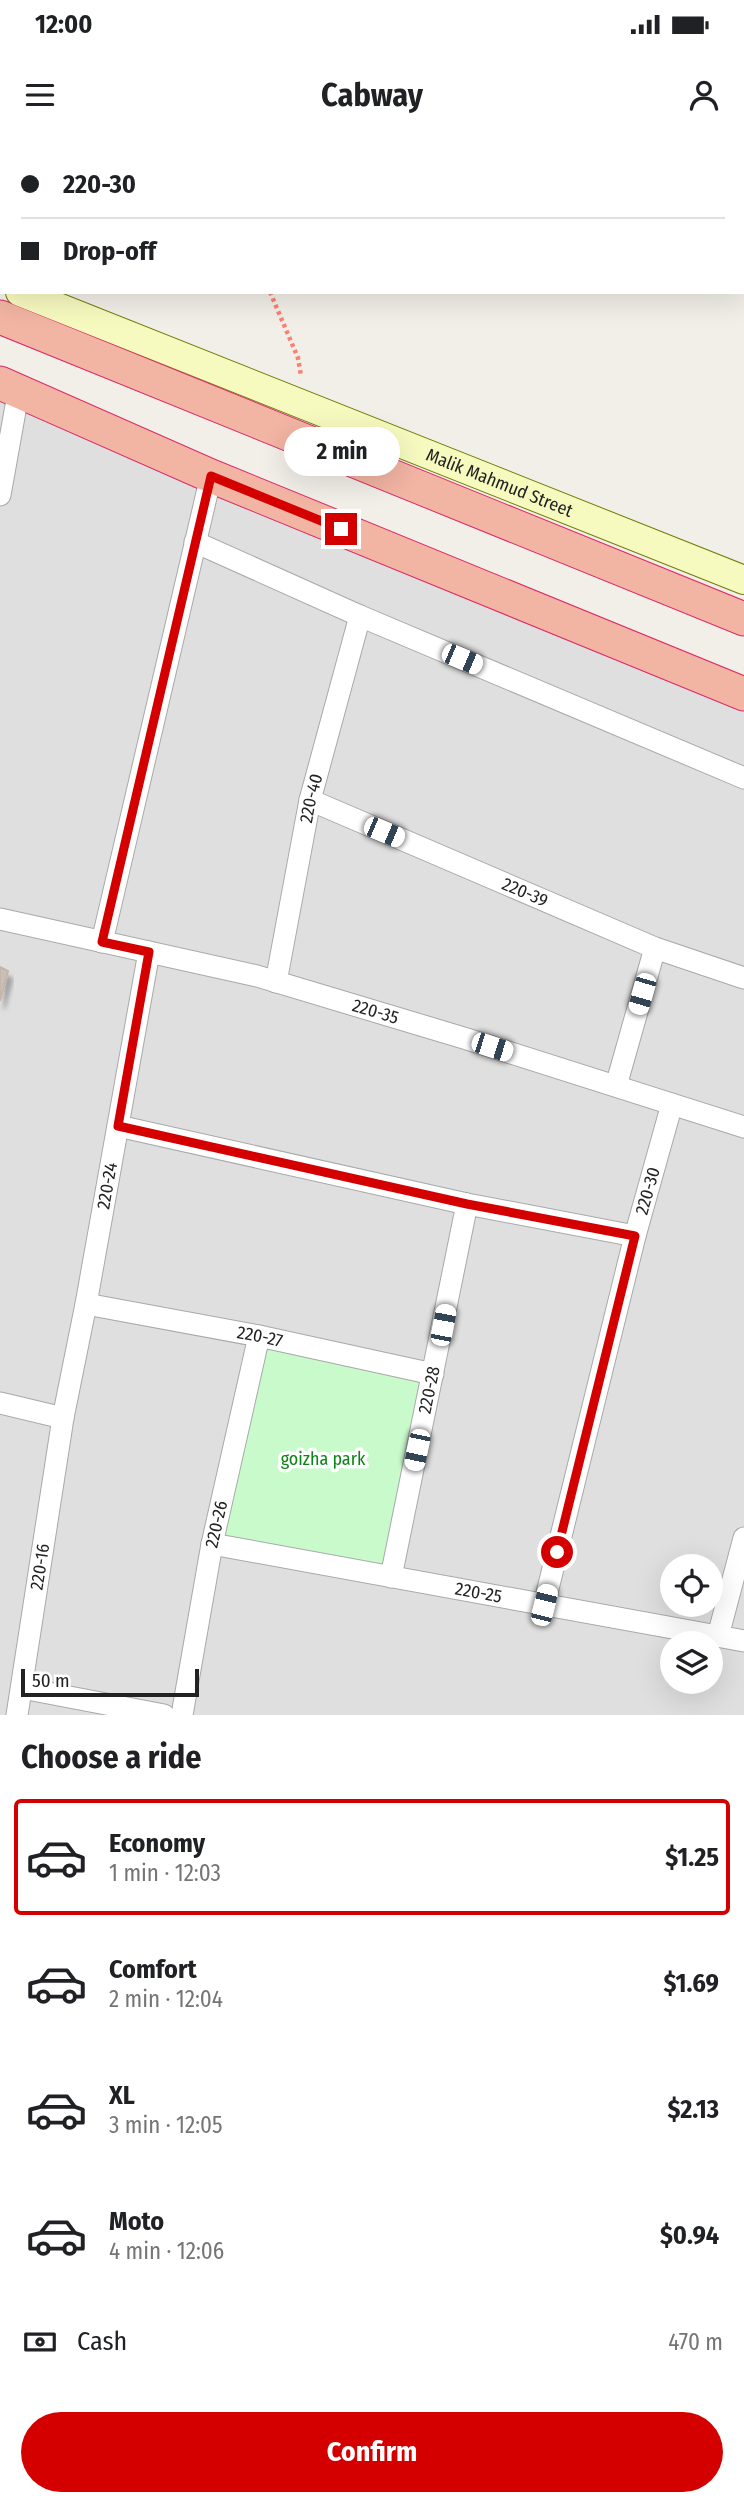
<!DOCTYPE html>
<html lang="en">
<head>
<meta charset="utf-8">
<style>
	body { margin:0; font-family:"Fira Sans Condensed",sans-serif; background:#f6f6f6; color:#202124; height:100vh; display:flex; flex-direction:column; font-size:26px; white-space:nowrap }
	* { box-sizing:border-box; margin:0 }
	p { font-size:23px; color:#757577 }
	.icon { flex:none; width:38px; height:38px; fill:none; stroke:currentColor; stroke-width:2; stroke-linecap:round; stroke-linejoin:round }
	.map { position:relative; height:1575px; overflow:hidden }
	.details { display:flex; flex-direction:column; background:#fff; flex:1 }
	.details>* { flex:none }
	.hud { position:absolute; left:0px; top:0px; width:746px; height:154px; box-shadow:0 7px 28px #0002; display:grid; align-content:center; height:154px; padding:0 21px; background:#fff }
	.fabs { position:absolute; left:660px; top:1414px; display:grid; gap:14px }
	.fabs a { display:grid; place-items:center; width:63px; height:63px; border-radius:50%; background:#fff; box-shadow:0 7px 28px #0002; font-size:35px }
	.scale { position:absolute; left:21px; bottom:18px; width:178px; box-sizing:border-box; padding-left:7px; border:4px solid #222; border-top:0; font-size:19px; line-height:24px; white-space:nowrap; color:#222; -webkit-text-stroke:5px #fff; paint-order:stroke }
	.end { position:absolute; width:32px; height:32px; margin:-16px; border:9px solid #d40000; background:#fff; box-shadow:0 0 0 4px #fff }
	.from { border-radius:50% }
	.bubble { position:absolute; height:49px; border-radius:24px; background:#fff; box-shadow:0 7px 28px #0002; font-size:23px; font-weight:700; line-height:49px; text-align:center }
	.car { position:absolute; width:21px; height:42px; margin:-21px -10px; border-radius:9px; box-shadow:0 0 5px 2px #0007; background:linear-gradient(#fff 24%,#345 0 40%,#fff 0 76%,#345 0 86%,#fff 0) }
	.hud b { display:flex; align-items:center; gap:24px; height:66px; font-size:26px }
	.hud b+b { border-top:2px solid #e0e0e0 }
	.hud i { width:18px; height:18px; background:#202124 }
	ul { padding:0; list-style:none }
	li { display:flex; align-items:center; gap:21px; height:116px; margin:0 14px 10px; padding:0 7px; border:4px solid transparent; border-radius:7px }
	li div { flex:1 }
	li b { display:block; font-size:26px }
	li em { font-style:normal; font-weight:700 }
	li.active { border-color:#d40000 }
	li>.icon { width:63px; height:63px; stroke-width:1.5 }
	h2 { padding:0 21px; font-size:32px; line-height:84px }
	.pay { display:flex; align-items:center; gap:18px; height:77px; padding:0 21px; font-size:26px }
	.pay p { margin-inline-start:auto }
	.cta { display:flex; gap:14px; margin-top:auto; padding:14px 21px }
	.cta a { flex:1; height:80px; border-radius:42px; background:#d40000; color:#fff; font-size:28px; font-weight:700; line-height:80px; text-align:center }
	.status { display:flex; justify-content:space-between; align-items:center; height:49px; padding:0 35px; background:#fff; direction:ltr }
	.status svg { height:19px; fill:currentColor }
	header { display:flex; justify-content:space-between; align-items:center; height:91px; padding:0 21px; background:#fff; font-size:32px; font-weight:700 }
	.map>svg:first-child { display:block }
	.residential { fill:#e0dfdf; fill-rule:evenodd }
	.forest { fill:#add19e }
	.park { fill:#c8facc }
	.building { fill:#c7bfb8; stroke:#c4b6ab; stroke-width:2; filter:url(#shadow) }
	.lines { fill:none; stroke-linecap:round; stroke-linejoin:round }
	.minor-casing { stroke:#a9a9a9; stroke-width:23 }
	.secondary-casing { stroke:#707d05; stroke-width:30 }
	.trunk-casing { stroke:#dc2a67; stroke-width:35 }
	.path { stroke:#fa8072; stroke-width:4.5; stroke-dasharray:3.5 3.5; stroke-linecap:butt }
	.minor { stroke:#fff; stroke-width:21 }
	.secondary { stroke:#f7fabf; stroke-width:28 }
	.trunk { stroke:#f2b4a3; stroke-width:33 }
	.route { stroke:#d40000; stroke-width:9 }
	.labels { text-anchor:middle; dominant-baseline:central; stroke-width:7; stroke-linejoin:round; paint-order:stroke }
	.street-label { font-size:18px; fill:#222; stroke:#fff }
	.park-label { font-size:18px; fill:#0c8416; stroke:#fff }
</style>
</head>
<body>
<div class="status"><b>12:00</b><svg viewBox="0 0 49 12"><path d="M0 12V9h3v3zM5 12V6h3v6zM10 12V3h3v9zM15 12V0h3v12zM26 1h20v11H26zM47 4h2v5h-2z"/></svg></div>
<header><svg class="icon" aria-label="menu" viewBox="0 0 24 24"><path d="M4 6h16M4 12h16M4 18h16"/></svg>Cabway<svg class="icon" aria-label="person" viewBox="0 0 24 24"><circle cx="12" cy="8" r="4"/><path d="M4 21q1-7 8-7t8 7"/></svg></header>
<div class="map">
<svg width="744" height="1575" viewBox="0 0 744 1575">
	<defs>
		<filter id="shadow"><feDropShadow dx="4.5" dy="8" stdDeviation="2" flood-color="#0004"/></filter>
	</defs>
	<rect width="100%" height="100%" fill="#f2efe9"/>
	<path class="residential" d="M 0,248 L 744,556 L 744,1575 L 0,1575 ZM 672,1426 L 710,1426 L 710,1465 L 672,1465 ZM 672,1503 L 710,1503 L 710,1542 L 672,1542 Z"/>
	<path class="forest" d="M 562,0 L 744,0 L 744,60 L 744,2 Z"/>
	<path class="park" d="M 259,1196 L 433,1234 L 391,1437 L 212,1404 Z"/>
	<path class="building" d="M 0,0 L 12,2 L 2,2 L 2,93 Z
		M 0,827 L 8,831 L 0,861 Z"/>
	<g class="lines">
		<g class="minor-casing">
			<g id="minor">
				<path d="M 0,355 L 19,249"/>
				<path d="M 195,402 L 360,476 L 744,638"/>
				<path id="s1" d="M 310,660 L 655,808 L 744,838"/>
				<path id="s2" d="M 0,779 L 257,836 L 467,899 L 744,987"/>
				<path d="M 102,802 L 211,336"/>
				<path id="s3" d="M 276,842 L 310,660 L 360,476"/>
				<path d="M 616,946 L 655,808"/>
				<path d="M 118,986 L 467,1064 L 635,1096"/>
				<path id="s4" d="M 86,1164 L 259,1196 L 433,1234"/>
				<path d="M 0,1263 L 63,1278"/>
				<path id="s5" d="M 212,1404 L 744,1501"/>
				<path id="s6" d="M 391,1437 L 467,1064"/>
				<path id="s7" d="M 544,1465 L 635,1096 L 672,964"/>
				<path d="M 718,1496 L 744,1398"/>
				<path d="M 22,1548 L 164,1575"/>
				<path id="s8" d="M 17,1575 L 63,1278 L 86,1164 L 149,812"/>
				<path id="s9" d="M 182,1575 L 212,1404 L 259,1196"/>
			</g>
		</g>
		<g class="secondary-casing">
			<g id="secondary">
				<path id="s10" d="M 20,152 L 744,440"/>
			</g>
		</g>
		<g class="trunk-casing">
			<path id="trunk" d="M 0,177 L 744,479
				M 0,243 L 211,336 L 744,554"/>
		</g>
		<path class="path" d="M 306,2 L 306,0
			M 270,152 L 298,218 L 301,236"/>
		<use href="#minor" class="minor"/>
		<use href="#secondary" class="secondary"/>
		<use href="#trunk" class="trunk"/>
	</g>
	<g class="lines">
		<path class="route" d="M 341,389 L 211,336 L 102,802 L 149,812 L 118,986 L 467,1064 L 635,1096 L 557,1412"/>
	</g>
	<g class="labels">
		<g class="street-label">
			<text stroke="none"><textPath href="#s10" startOffset="516">Malik Mahmud Street</textPath></text>
			<text stroke="none"><textPath href="#s3" startOffset="187">220-40</textPath></text>
			<text stroke="none"><textPath href="#s1" startOffset="234">220-39</textPath></text>
			<text stroke="none"><textPath href="#s2" startOffset="387">220-35</textPath></text>
			<text stroke="none"><textPath href="#s8" startOffset="537">220-24</textPath></text>
			<text stroke="none"><textPath href="#s7" startOffset="427">220-30</textPath></text>
			<text stroke="none"><textPath href="#s4" startOffset="177">220-27</textPath></text>
			<text stroke="none"><textPath href="#s6" startOffset="191">220-28</textPath></text>
			<text stroke="none"><textPath href="#s9" startOffset="194">220-26</textPath></text>
			<text stroke="none"><textPath href="#s8" startOffset="150">220-16</textPath></text>
			<text stroke="none"><textPath href="#s5" startOffset="271">220-25</textPath></text>
		</g>
		<g class="park-label">
			<text x="323" y="1319">goizha park</text>
		</g>
	</g>
</svg>
<div class="fabs">
<a><svg class="icon" aria-label="locate" viewBox="0 0 24 24"><circle cx="12" cy="12" r="6"/><path d="M12 2v4M12 18v4M2 12h4M18 12h4"/></svg></a>
<a><svg class="icon" aria-label="layers" viewBox="0 0 24 24"><path d="M12 4l9 5-9 5-9-5zM3 14l9 5 9-5"/></svg></a>
</div>
<div class="scale">50 m</div>
<i class="end from" style="left:557px;top:1412px"></i>
<i class="end" style="left:341px;top:389px"></i>
<div class="bubble" style="left:284px;top:287px;width:116px">2 min</div>
<i class="car" style="left:462px;top:519px;rotate:113deg"></i>
<i class="car" style="left:384px;top:692px;rotate:113deg"></i>
<i class="car" style="left:642px;top:854px;rotate:196deg"></i>
<i class="car" style="left:492px;top:907px;rotate:108deg"></i>
<i class="car" style="left:443px;top:1185px;rotate:11deg"></i>
<i class="car" style="left:417px;top:1310px;rotate:192deg"></i>
<i class="car" style="left:544px;top:1465px;rotate:14deg"></i>
<div class="hud">
<b><i class="from"></i>220-30</b>
<b><i></i>Drop-off</b>
</div>
</div>
<section class="details">
<h2>Choose a ride</h2>
<ul>
<li class="active"><svg class="icon" aria-label="car" viewBox="0 0 24 24"><path d="M5 17H2v-5l4-1 3-4h7l3 4 3 1v5h-3M9 17h6M6 11h13"/><circle cx="7" cy="17" r="2"/><circle cx="17" cy="17" r="2"/></svg><div><b>Economy</b><p>1 min · 12:03</p></div><em>$1.25</em></li>
<li><svg class="icon" aria-label="car" viewBox="0 0 24 24"><path d="M5 17H2v-5l4-1 3-4h7l3 4 3 1v5h-3M9 17h6M6 11h13"/><circle cx="7" cy="17" r="2"/><circle cx="17" cy="17" r="2"/></svg><div><b>Comfort</b><p>2 min · 12:04</p></div><em>$1.69</em></li>
<li><svg class="icon" aria-label="car" viewBox="0 0 24 24"><path d="M5 17H2v-5l4-1 3-4h7l3 4 3 1v5h-3M9 17h6M6 11h13"/><circle cx="7" cy="17" r="2"/><circle cx="17" cy="17" r="2"/></svg><div><b>XL</b><p>3 min · 12:05</p></div><em>$2.13</em></li>
<li><svg class="icon" aria-label="car" viewBox="0 0 24 24"><path d="M5 17H2v-5l4-1 3-4h7l3 4 3 1v5h-3M9 17h6M6 11h13"/><circle cx="7" cy="17" r="2"/><circle cx="17" cy="17" r="2"/></svg><div><b>Moto</b><p>4 min · 12:06</p></div><em>$0.94</em></li>
</ul>
<div class="pay"><svg class="icon" aria-label="cash" viewBox="0 0 24 24"><path d="M3 7h18v10H3z"/><circle cx="12" cy="12" r="2"/></svg>Cash<p>470 m</p></div>
<div class="cta"><a>Confirm</a></div>
</section>
</body>
</html>
